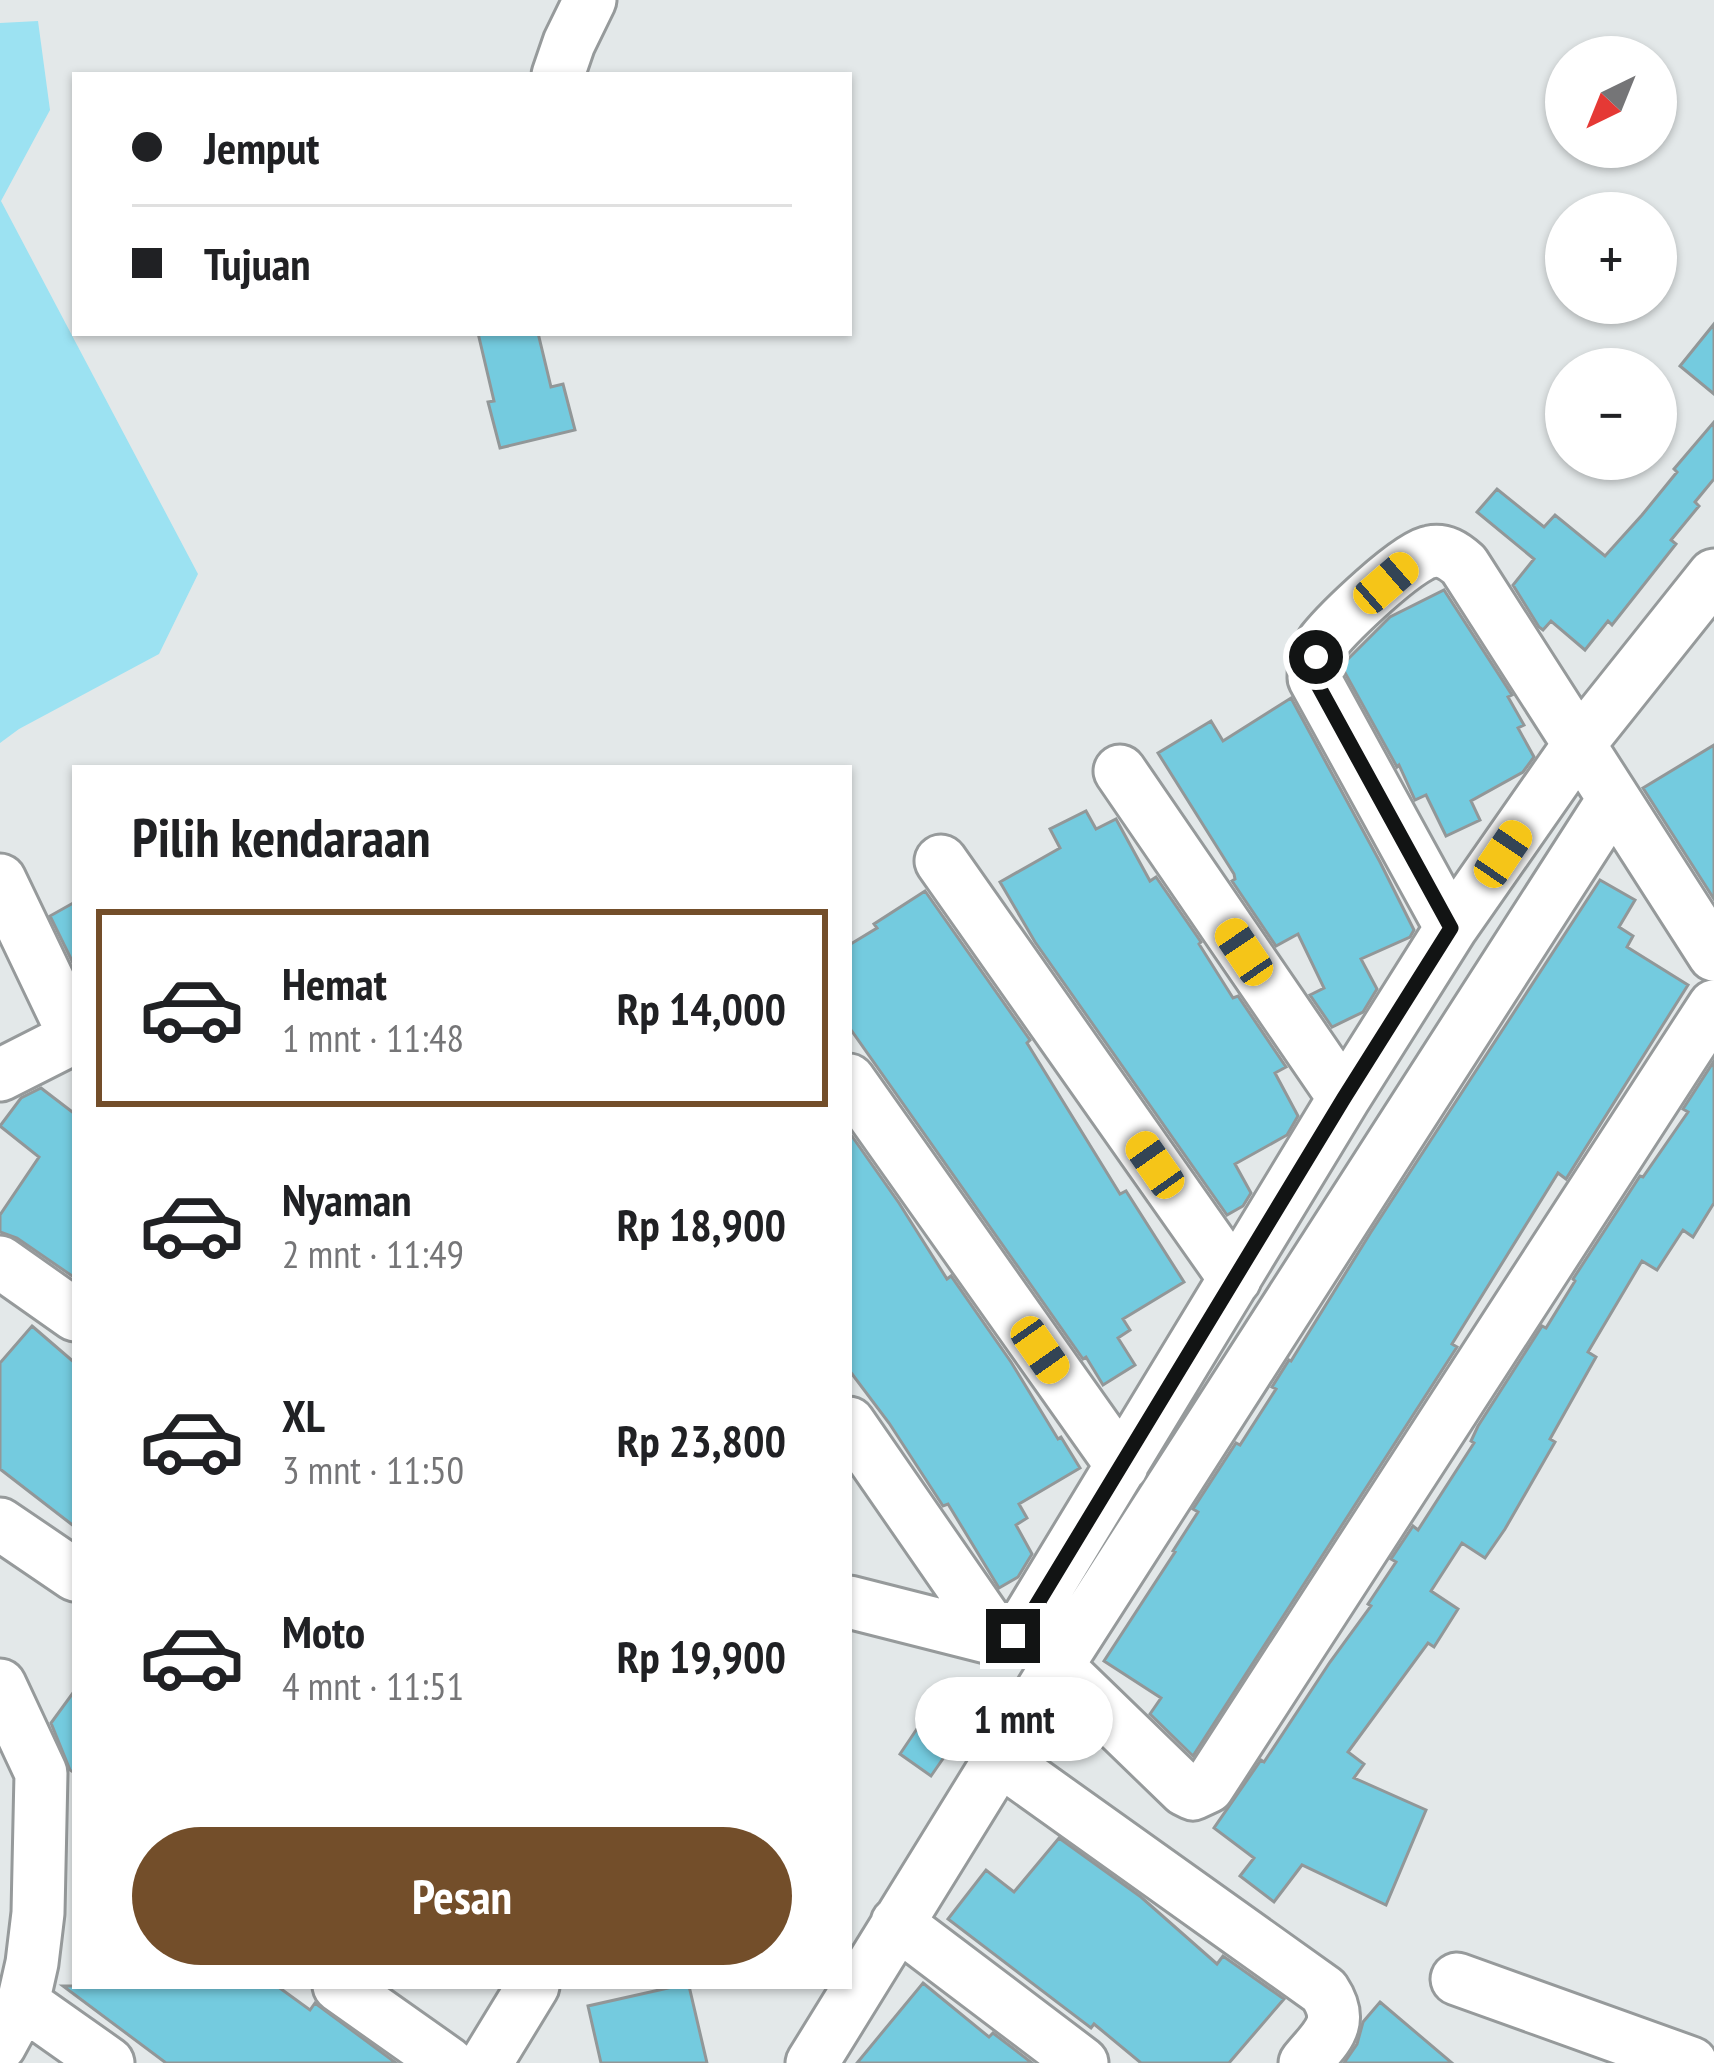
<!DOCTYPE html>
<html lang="id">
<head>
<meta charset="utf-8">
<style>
	body { margin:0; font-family:"PT Sans Narrow",sans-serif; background:#f6f6f6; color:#202124; height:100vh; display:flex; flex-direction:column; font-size:45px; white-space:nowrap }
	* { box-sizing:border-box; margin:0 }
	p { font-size:39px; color:#757577 }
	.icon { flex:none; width:66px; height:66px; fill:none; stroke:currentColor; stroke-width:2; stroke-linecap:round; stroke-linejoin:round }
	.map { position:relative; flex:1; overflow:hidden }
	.details { position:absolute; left:72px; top:765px; width:780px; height:1224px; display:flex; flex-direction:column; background:#fff; border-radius:0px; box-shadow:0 3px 9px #0004 }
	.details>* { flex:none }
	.banner { position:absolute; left:72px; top:72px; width:780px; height:264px; border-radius:0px; box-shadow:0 3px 9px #0004; display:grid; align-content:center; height:264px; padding:0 60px; background:#fff }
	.needle { width:78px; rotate:223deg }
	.fabs { position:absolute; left:1545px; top:36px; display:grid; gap:24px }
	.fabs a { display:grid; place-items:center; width:132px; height:132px; border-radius:50%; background:#fff; box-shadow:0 3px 9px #0004; font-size:60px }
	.end { position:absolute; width:54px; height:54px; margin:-27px; border:15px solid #121414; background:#fff; box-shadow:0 0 0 6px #fff }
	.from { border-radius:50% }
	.bubble { position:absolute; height:84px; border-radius:42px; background:#fff; box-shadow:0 3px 9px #0004; font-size:39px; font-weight:700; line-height:84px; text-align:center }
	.car { position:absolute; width:36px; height:72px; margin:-36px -18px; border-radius:15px; box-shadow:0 0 9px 3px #0007; background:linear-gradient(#f5c518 24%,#345 0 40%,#f5c518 0 76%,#345 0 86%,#f5c518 0) }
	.banner b { display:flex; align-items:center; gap:42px; height:114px; font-size:45px }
	.banner b+b { border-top:3px solid #e0e0e0 }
	.banner i { width:30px; height:30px; background:#202124 }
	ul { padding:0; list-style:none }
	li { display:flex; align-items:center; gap:36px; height:198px; margin:0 24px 18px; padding:0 36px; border:6px solid transparent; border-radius:0px }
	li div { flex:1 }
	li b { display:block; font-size:45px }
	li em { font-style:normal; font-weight:700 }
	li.on { border-color:#734e2a }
	li>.icon { width:108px; height:108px; stroke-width:1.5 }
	h2 { padding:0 60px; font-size:54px; line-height:144px }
	.primary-button { display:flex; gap:24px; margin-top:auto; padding:24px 60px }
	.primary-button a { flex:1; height:138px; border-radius:72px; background:#734e2a; color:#fff; font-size:48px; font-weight:700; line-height:138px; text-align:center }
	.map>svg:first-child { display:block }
	.green { fill:#9ce2f2 }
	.building { fill:#74cbdf; stroke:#929798; stroke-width:3 }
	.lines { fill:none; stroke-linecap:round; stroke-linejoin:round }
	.minor-casing { stroke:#969a9b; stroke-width:57 }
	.minor { stroke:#fff; stroke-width:51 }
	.route { stroke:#121414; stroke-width:15 }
</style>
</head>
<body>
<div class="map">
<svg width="1714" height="2063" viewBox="0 0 1714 2063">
	<rect width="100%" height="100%" fill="#e3e8e9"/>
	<path class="green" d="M 38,21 L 50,110 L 1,201 L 198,574 L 159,654 L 19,729 L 0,743 L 0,23 Z"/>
	<path class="building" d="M 1714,324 L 1714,394 L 1680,366 Z
		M 478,333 L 538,333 L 551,387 L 563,384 L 575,430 L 500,448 L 488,402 L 494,401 Z
		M 1714,422 L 1714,479 L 1695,502 L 1699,506 L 1671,540 L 1676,544 L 1612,625 L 1608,621 L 1585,650 L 1551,621 L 1543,630 L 1539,627 L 1513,585 L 1534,559 L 1477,512 L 1497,489 L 1544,527 L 1555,515 L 1605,556 L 1642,515 L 1677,472 L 1674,469 Z
		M 1444,590 L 1512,695 L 1508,697 L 1524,725 L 1518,728 L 1534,757 L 1523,772 L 1471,801 L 1480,820 L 1446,836 L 1426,795 L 1415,800 L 1399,765 L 1397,767 L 1344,671 L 1347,660 L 1390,617 Z
		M 1291,698 L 1380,862 L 1414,930 L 1410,937 L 1361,959 L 1377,989 L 1363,1012 L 1332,1027 L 1310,995 L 1324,988 L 1298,934 L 1276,946 L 1232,881 L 1235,879 L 1234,874 L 1158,753 L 1211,721 L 1223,741 Z
		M 1714,745 L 1714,899 L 1643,788 Z
		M 1086,811 L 1096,829 L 1116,819 L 1150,881 L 1156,877 L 1201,942 L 1199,944 L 1233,998 L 1238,996 L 1286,1067 L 1275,1073 L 1298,1116 L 1287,1135 L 1235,1164 L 1251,1193 L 1243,1206 L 1227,1215 L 1035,942 L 1000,882 L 1060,848 L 1050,829 Z
		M 1600,880 L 1635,900 L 1619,927 L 1633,936 L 1627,947 L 1688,985 L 1566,1179 L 1558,1173 L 1452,1344 L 1457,1347 L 1193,1756 L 1150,1714 L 1161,1698 L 1104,1661 L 1175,1552 L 1173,1551 L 1198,1512 L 1193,1509 L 1236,1443 L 1240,1445 L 1276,1389 L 1272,1387 L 1289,1360 L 1291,1361 L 1371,1232 Z
		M 925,891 L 1030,1040 L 1027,1043 L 1120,1194 L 1126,1191 L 1184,1282 L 1123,1319 L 1130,1330 L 1118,1338 L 1135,1365 L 1103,1385 L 1086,1357 L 1083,1359 L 849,1027 L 849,945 L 877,928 L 874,924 Z
		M 75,902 L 75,967 L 50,916 Z
		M 1714,1061 L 1714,1203 L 1693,1237 L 1683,1230 L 1657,1270 L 1642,1261 L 1588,1352 L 1596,1357 L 1550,1439 L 1555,1442 L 1505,1529 L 1485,1558 L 1462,1543 L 1431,1591 L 1458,1609 L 1434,1647 L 1428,1643 L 1348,1752 L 1364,1764 L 1354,1778 L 1426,1810 L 1386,1905 L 1302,1865 L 1274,1902 L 1240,1876 L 1254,1858 L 1214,1828 L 1261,1760 L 1264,1762 L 1330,1662 L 1371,1606 L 1368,1604 L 1396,1562 L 1391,1559 L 1413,1526 L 1418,1530 L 1474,1443 L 1471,1441 L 1478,1426 L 1542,1326 L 1546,1328 L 1575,1281 L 1573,1279 L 1640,1176 L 1643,1177 L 1688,1112 L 1683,1109 Z
		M 41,1088 L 75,1114 L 75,1278 L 17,1238 L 0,1232 L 0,1215 L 39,1157 L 0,1126 L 21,1098 Z
		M 849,1132 L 899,1203 L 947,1279 L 951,1276 L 1011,1362 L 1058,1439 L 1061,1437 L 1080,1468 L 1019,1504 L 1027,1518 L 1016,1525 L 1032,1554 L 1018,1577 L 999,1588 L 948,1504 L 943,1506 L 889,1423 L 849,1370 Z
		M 32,1326 L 75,1363 L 75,1527 L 0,1469 L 0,1363 Z
		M 75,1690 L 75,1773 L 70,1770 L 51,1723 Z
		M 935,1702 L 967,1724 L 931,1776 L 900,1754 Z
		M 1059,1838 L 1141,1897 L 1217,1964 L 1223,1956 L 1284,1999 L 1229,2063 L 1141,2063 L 1094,2024 L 1091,2028 L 948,1919 L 986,1870 L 1014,1892 Z
		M 923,1983 L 989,2037 L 993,2033 L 1032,2063 L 857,2063 Z
		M 63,1986 L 277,1986 L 310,2010 L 315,2003 L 396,2063 L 166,2063 Z
		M 677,1986 L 689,1986 L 707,2063 L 601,2063 L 588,2006 Z
		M 1380,2002 L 1452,2063 L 1344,2063 L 1357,2044 L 1363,2022 Z"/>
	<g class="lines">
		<g class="minor-casing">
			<path id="minor" d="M 558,75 L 569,43 L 590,0
				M 1120,771 L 1344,1098
				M 1613,800 L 1057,1666 L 1185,1790 L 1193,1794 L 1208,1787 L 1714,1006
				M 941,861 L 1235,1279
				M 0,880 L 75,1037 L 0,1075
				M 1451,928 L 1314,678 C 1314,665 1315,653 1323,642 C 1338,623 1408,555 1430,552 C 1444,549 1454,556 1464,565 L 1714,955
				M 849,1080 L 1122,1466
				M 0,1262 L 75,1315
				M 849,1423 L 999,1640
				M 0,1524 L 75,1575
				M 849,1602 L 999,1640 L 1020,1632 L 1344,1098 L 1451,928 L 1580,743 L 1714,575
				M 0,1685 L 41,1773 L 38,1913 L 32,1963 L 23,2003 L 0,2045
				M 999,1759 L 1324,1991 C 1346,2024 1326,2037 1305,2063
				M 897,1923 L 1082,2063
				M 1457,1979 L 1691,2063
				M 339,1986 L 448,2063
				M 23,2003 L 108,2063
				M 486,2063 L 533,1986
				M 812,2063 L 1057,1666"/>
		</g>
		<use href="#minor" class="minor"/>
	</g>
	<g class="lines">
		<path class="route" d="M 1013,1636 L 1025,1624 L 1344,1098 L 1451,928 L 1314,678 L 1316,657"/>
	</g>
</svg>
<div class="fabs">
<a><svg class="needle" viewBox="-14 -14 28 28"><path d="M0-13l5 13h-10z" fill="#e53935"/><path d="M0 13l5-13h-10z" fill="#757577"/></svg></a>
<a>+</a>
<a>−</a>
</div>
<i class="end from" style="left:1316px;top:657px"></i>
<i class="end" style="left:1013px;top:1636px"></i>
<div class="bubble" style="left:915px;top:1677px;width:198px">1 mnt</div>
<i class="car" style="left:1386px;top:583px;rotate:49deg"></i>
<i class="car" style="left:1503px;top:854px;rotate:34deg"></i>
<i class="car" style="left:1244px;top:952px;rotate:326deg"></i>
<i class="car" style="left:1155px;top:1165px;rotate:325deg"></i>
<i class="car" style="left:1040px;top:1350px;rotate:145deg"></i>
<div class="banner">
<b><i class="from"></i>Jemput</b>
<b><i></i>Tujuan</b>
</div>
<section class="details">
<h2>Pilih kendaraan</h2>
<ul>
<li class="on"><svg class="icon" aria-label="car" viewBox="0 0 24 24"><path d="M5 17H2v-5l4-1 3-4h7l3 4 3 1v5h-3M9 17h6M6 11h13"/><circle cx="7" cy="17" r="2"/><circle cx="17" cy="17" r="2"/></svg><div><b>Hemat</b><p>1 mnt · 11:48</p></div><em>Rp 14,000</em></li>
<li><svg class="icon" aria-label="car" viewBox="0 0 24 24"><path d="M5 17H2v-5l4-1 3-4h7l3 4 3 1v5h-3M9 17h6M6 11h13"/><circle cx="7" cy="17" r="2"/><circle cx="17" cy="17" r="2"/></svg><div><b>Nyaman</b><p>2 mnt · 11:49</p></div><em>Rp 18,900</em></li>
<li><svg class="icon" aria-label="car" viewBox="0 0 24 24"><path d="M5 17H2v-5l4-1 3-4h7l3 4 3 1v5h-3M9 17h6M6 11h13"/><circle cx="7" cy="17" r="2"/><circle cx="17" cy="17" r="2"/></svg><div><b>XL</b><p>3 mnt · 11:50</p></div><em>Rp 23,800</em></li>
<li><svg class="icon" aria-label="car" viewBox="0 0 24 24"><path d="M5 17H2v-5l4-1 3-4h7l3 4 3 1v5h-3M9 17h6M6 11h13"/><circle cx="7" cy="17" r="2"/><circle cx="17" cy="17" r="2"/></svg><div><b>Moto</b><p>4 mnt · 11:51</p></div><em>Rp 19,900</em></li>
</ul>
<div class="primary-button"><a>Pesan</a></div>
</section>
</div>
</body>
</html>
